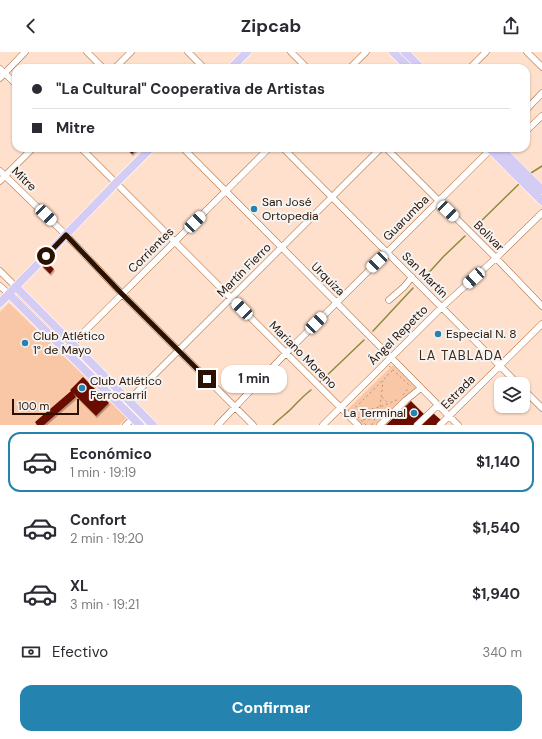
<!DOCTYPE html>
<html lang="es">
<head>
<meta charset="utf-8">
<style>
	body { margin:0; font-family:"DM Sans",sans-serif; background:#f7f7f7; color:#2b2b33; height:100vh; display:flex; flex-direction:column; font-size:15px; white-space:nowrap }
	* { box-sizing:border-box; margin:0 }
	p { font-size:13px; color:#7c7c81 }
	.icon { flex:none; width:22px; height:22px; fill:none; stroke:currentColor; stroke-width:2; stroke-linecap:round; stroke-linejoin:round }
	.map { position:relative; height:373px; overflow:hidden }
	.side { display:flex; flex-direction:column; background:#fff; flex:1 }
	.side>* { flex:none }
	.guide { position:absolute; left:12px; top:12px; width:518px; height:88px; border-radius:12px; box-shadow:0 1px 3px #0004; display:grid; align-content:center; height:88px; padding:0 20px; background:#fff }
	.fabs { position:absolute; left:494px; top:325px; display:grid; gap:8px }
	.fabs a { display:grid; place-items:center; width:36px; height:36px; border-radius:8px; background:#fff; box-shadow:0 1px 3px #0004; font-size:20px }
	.scale { position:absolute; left:12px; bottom:10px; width:67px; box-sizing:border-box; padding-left:4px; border:2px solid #2c1100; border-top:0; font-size:11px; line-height:14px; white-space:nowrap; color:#2c1100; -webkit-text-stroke:3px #f4f4f4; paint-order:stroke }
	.end { position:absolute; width:18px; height:18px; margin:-9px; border:5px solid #2c1100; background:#fff; box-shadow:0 0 0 2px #fff }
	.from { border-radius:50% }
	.bubble { position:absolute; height:28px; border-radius:12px; background:#fff; box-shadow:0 1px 3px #0004; font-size:13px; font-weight:700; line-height:28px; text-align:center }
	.car { position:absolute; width:12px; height:24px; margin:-12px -6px; border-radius:5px; box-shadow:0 0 3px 1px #0007; background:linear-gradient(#fff 24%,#345 0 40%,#fff 0 76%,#345 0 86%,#fff 0) }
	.guide b { display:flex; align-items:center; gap:14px; height:38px; font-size:15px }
	.guide b+b { border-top:1px solid #e1e1e2 }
	.guide i { width:10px; height:10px; background:#2b2b33 }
	ul { padding:7px 0 0; list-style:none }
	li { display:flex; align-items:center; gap:12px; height:60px; margin:0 8px 6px; padding:0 12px; border:2px solid transparent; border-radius:12px }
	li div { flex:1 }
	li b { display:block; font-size:15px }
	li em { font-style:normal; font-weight:700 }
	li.active { border-color:#2483af }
	li>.icon { width:36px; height:36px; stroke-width:1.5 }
	.pay { display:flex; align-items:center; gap:10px; height:44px; padding:0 20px; font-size:15px }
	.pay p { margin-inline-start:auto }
	.action { display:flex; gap:8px; margin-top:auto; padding:8px 20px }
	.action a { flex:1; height:46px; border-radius:12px; background:#2483af; color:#fff; font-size:16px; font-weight:700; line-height:46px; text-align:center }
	header { display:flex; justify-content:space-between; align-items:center; height:52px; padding:0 20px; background:#fff; font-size:18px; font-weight:700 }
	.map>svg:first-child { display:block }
	.green { fill:#f9c7a6 }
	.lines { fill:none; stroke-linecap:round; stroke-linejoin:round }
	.stream { stroke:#8c8b3f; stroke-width:1.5 }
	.building { fill:#6a1000; filter:url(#shadow) }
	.minor-casing { stroke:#af6b3a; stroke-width:7 }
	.major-casing { stroke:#fff; stroke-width:9 }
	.path { stroke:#b29481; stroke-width:1; stroke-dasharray:2 3; stroke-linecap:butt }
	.minor { stroke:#fff; stroke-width:6 }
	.major { stroke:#d5ccf4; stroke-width:8 }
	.route { stroke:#2c1100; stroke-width:5 }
	.poi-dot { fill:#2483af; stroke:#f4f4f4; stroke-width:1.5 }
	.labels { text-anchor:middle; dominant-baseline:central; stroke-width:4; stroke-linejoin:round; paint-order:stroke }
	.street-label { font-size:12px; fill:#2c1100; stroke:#f4f4f4 }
	.poi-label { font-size:12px; fill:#2c1100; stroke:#f4f4f4; text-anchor:start }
	.neighbourhood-label { font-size:13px; letter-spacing:1px; fill:#49260c; stroke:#f4f4f4 }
</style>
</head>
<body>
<header><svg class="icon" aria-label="back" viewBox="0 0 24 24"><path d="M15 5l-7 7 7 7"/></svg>Zipcab<svg class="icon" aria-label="share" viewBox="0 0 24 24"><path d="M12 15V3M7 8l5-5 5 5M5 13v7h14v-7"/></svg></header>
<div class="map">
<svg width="542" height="373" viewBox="0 0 542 373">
	<defs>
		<filter id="shadow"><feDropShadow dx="1" dy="2" stdDeviation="0" flood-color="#0004"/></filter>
	</defs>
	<rect width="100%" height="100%" fill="#ffe0cc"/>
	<path class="green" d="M 17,242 L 19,242 L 65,289 L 65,291 L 64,291 L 17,245 Z
		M 9,251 L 82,322 L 127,365 L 119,373 L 0,373 L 0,260 Z
		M 395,313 L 418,334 L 377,373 L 360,373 L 348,361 L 348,357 L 392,314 Z"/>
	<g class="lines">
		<path class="stream" d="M 531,121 L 542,114
			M 475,175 L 519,132
			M 423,227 L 444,204 L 465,184
			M 373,279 L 413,236
			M 320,330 L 364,288
			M 273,373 C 279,367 286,362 292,356 C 299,349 303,344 311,338"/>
	</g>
	<path class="building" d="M 129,96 L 138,96 L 132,102 L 127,97 Z
		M 47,210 L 54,217 L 50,222 L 42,214 Z
		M 83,325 L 109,351 L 96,364 L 73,341 L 76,345 L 44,373 L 37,373 L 35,370 L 71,339 L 70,338 Z
		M 411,349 L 425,363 L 414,373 L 386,373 Z
		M 433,361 L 441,368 L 436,373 L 421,373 Z"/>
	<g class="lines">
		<g class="minor-casing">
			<path id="minor" d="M 87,0 L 103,16
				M 188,0 L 204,16
				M 291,0 L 307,16
				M 527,0 L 542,15
				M 115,16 L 131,0
				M 350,16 L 366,0
				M 470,16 L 486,0
				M 0,17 L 16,32
				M 0,26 L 25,0
				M 526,58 L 542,41
				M 526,79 L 542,64
				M 81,96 L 358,373
				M 183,96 L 458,373
				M 283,96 L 518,332
				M 386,96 L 496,206 L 542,254
				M 0,119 L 66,183 L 122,242 L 253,373
				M 0,129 L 33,96
				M 0,219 L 16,235
				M 0,234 L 9,242
				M 389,248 L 404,235 L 412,225
				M 66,298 L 269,96
				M 523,337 L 542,356
				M 126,351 L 381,96
				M 126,373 L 133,366
				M 218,373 L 286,301 L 492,96
				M 323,373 L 442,255 L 496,206 L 542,161
				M 380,373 L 406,348 L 421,336
				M 417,373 L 438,353
				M 440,373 L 542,272"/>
		</g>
		<g class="major-casing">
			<path id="major" d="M 393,0 L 409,16
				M 405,0 L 421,16
				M 231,16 L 247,0
				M 489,96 L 542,149
				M 500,96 L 542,138
				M 16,235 L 153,373
				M 9,242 L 140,373
				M 0,251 L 116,131 L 151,96"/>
		</g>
		<path class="path" d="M 389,314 L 393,318 L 410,334 L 411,333
			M 403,343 L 409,335
			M 382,345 L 388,351
			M 370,357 L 372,361 L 375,363
			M 375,366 L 363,368 L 364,358 L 380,355 L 399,347
			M 366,373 L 352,359 L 394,317
			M 372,373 L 380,355 L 383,329"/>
		<use href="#minor" class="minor"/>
		<use href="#major" class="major"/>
	</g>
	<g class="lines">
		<path class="route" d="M 46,204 L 66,183 L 122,242 L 207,327"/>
	</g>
	<g class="poi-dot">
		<circle cx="254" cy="157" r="4"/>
		<circle cx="438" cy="282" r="4"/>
		<circle cx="25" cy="291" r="4"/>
		<circle cx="82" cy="336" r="4"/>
		<circle cx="414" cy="361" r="4"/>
	</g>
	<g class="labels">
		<g class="street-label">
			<text transform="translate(24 127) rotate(44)">Mitre</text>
			<text transform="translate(406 166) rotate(-45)">Guarumba</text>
			<text transform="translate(489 184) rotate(45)">Bolivar</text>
			<text transform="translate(151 198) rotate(-45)">Corrientes</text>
			<text transform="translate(244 218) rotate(-45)">Martín Fierro</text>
			<text transform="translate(425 223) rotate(45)">San Martín</text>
			<text transform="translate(328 227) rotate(45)">Urquiza</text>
			<text transform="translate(398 283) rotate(-45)">Ángel Repetto</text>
			<text transform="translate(303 303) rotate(45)">Mariano Moreno</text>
			<text transform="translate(458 340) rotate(-45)">Estrada</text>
		</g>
		<g class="poi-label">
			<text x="262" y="150">San José<tspan x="262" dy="14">Ortopedia</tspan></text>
			<text x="446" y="282">Especial N. 8</text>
			<text x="33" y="284">Club Atlético<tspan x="33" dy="14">1° de Mayo</tspan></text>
			<text x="90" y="329">Club Atlético<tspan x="90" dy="14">Ferrocarril</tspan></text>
			<text x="406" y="361" text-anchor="end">La Terminal</text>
		</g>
		<g class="neighbourhood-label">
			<text x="461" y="303">LA TABLADA</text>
		</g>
	</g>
</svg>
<div class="fabs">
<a><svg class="icon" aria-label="layers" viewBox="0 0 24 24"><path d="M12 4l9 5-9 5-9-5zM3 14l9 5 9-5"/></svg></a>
</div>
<div class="scale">100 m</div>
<i class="end from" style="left:46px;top:204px"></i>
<i class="end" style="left:207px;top:327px"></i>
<div class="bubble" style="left:221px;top:313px;width:66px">1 min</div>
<i class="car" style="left:448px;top:159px;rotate:134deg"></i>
<i class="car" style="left:46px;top:163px;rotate:134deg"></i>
<i class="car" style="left:195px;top:170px;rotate:45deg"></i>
<i class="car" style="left:377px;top:210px;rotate:226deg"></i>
<i class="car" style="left:474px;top:226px;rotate:228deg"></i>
<i class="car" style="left:242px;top:257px;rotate:315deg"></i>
<i class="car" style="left:316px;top:271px;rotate:45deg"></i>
<div class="guide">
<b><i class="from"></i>&quot;La Cultural&quot; Cooperativa de Artistas</b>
<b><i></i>Mitre</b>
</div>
</div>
<section class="side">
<ul>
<li class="active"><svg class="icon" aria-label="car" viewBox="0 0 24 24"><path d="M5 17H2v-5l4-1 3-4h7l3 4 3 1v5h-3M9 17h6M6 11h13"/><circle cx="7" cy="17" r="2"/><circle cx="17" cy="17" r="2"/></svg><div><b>Económico</b><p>1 min · 19:19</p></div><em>$1,140</em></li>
<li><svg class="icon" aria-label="car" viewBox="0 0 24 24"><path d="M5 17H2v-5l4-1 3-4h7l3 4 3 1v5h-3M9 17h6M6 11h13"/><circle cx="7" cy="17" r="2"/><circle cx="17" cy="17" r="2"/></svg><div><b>Confort</b><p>2 min · 19:20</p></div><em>$1,540</em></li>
<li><svg class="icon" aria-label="car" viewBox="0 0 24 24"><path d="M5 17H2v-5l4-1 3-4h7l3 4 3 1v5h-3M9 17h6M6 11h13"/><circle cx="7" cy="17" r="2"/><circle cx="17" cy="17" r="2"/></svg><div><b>XL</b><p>3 min · 19:21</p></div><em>$1,940</em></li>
</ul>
<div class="pay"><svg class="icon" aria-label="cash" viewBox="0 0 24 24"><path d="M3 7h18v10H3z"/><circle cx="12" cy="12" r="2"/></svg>Efectivo<p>340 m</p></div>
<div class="action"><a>Confirmar</a></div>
</section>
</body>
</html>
